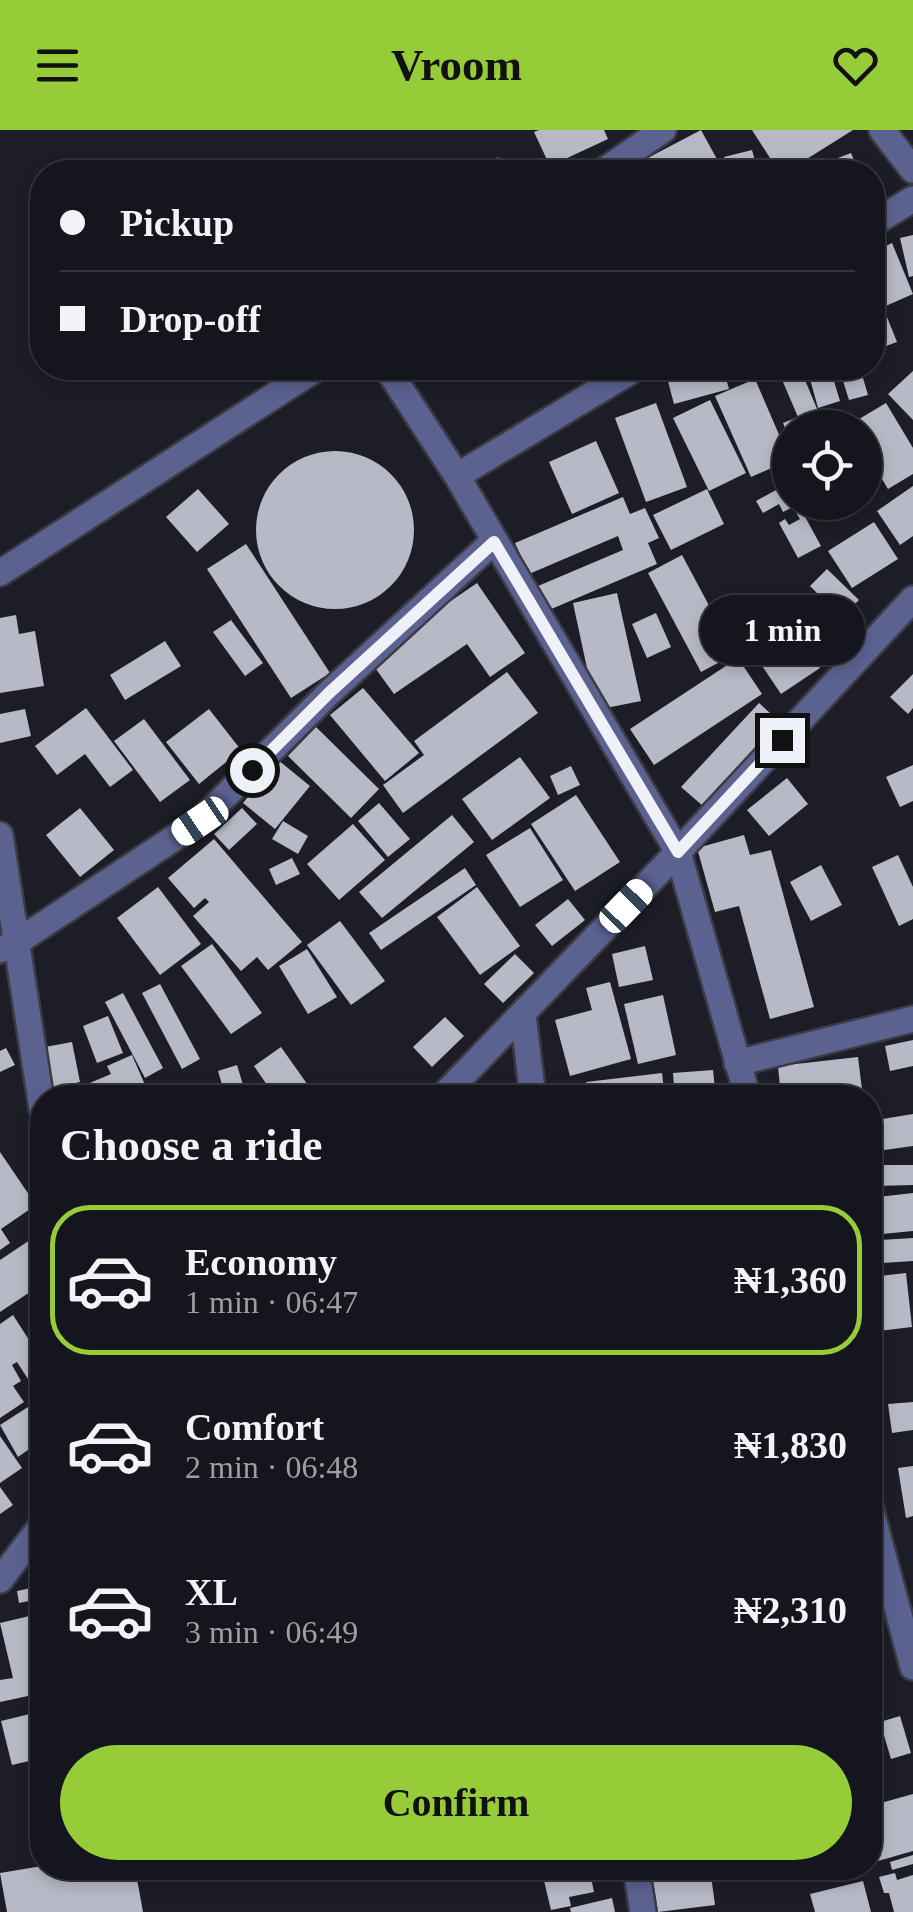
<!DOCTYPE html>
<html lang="en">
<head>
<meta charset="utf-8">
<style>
	body { margin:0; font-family:Georgia,serif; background:#22232a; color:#f1f3f6; height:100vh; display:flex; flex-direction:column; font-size:38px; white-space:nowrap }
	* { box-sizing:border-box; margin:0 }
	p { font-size:32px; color:#9d9fa4 }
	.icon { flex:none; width:55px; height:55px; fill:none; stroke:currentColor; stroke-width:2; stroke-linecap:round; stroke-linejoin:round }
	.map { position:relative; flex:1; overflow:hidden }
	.drawer { position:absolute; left:30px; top:955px; width:852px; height:795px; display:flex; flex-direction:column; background:#15161d; border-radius:40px; box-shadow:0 5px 15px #0003,0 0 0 2px #34353b }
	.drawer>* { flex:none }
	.top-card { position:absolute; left:30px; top:30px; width:855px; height:220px; border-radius:40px; box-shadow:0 5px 15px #0003,0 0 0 2px #34353b; display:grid; align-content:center; height:220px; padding:0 30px; background:#15161d }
	.buttons { position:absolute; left:772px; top:280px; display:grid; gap:20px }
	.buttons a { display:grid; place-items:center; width:110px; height:110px; border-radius:50%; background:#15161d; box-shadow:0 5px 15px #0003,0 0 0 2px #34353b; font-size:50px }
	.end { position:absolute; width:45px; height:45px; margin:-22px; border:12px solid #eff1f8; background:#111; box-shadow:0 0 0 5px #111 }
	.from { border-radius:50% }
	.bubble { position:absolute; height:70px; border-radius:35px; background:#15161d; box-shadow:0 5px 15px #0003,0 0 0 2px #34353b; font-size:32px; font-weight:700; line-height:70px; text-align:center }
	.car { position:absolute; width:30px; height:60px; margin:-30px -15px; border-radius:12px; box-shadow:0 0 8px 2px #0007; background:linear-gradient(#fff 24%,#345 0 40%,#fff 0 76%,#345 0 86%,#fff 0) }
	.top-card b { display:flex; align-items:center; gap:35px; height:95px; font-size:38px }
	.top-card b+b { border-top:2px solid #34353b }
	.top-card i { width:25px; height:25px; background:#f1f3f6 }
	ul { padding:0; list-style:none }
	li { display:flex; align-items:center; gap:30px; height:150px; margin:0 20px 15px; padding:0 10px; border:5px solid transparent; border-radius:40px }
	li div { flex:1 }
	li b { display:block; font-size:38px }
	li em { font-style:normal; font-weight:700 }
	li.selected { border-color:#97cc39 }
	li>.icon { width:90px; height:90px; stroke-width:1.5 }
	h2 { padding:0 30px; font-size:45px; line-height:120px }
	.button { display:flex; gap:20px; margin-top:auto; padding:20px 30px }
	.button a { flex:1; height:115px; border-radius:60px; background:#97cc39; color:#111; font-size:40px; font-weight:700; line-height:115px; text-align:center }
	header { display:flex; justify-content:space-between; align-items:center; height:130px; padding:0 30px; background:#97cc39; color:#111; font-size:45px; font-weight:700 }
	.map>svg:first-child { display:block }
	.building { fill:#b7b9c6 }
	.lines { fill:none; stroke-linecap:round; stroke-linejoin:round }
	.minor-casing { stroke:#3a3b44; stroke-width:30 }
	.tertiary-casing { stroke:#3a3b44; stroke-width:30 }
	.minor { stroke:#5c6290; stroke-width:25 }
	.tertiary { stroke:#5c6290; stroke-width:25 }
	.route { stroke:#eff1f8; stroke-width:12 }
</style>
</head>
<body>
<header><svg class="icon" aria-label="menu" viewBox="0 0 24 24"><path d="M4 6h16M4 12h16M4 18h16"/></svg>Vroom<svg class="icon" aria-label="heart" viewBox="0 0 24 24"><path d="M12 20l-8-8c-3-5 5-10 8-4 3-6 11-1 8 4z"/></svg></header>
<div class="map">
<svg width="913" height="1782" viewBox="0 0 913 1782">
	<rect width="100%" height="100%" fill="#1c1d27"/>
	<path class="building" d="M 539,0 L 604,0 L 608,9 L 550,36 L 534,2 Z
		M 701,0 L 724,42 L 645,42 L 640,32 Z
		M 752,0 L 853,0 L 786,42 L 779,42 Z
		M 752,20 L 758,42 L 728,42 L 724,27 Z
		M 851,23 L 859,42 L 801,42 Z
		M 498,27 L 509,42 L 478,42 Z
		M 913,105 L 913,146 L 909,147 L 900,108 Z
		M 892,113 L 913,164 L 872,182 L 872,122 Z
		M 885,182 L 897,212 L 872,221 L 872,186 Z
		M 577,238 L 615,238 L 582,250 Z
		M 674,238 L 723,238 L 729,259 L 674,274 L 665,240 Z
		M 777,238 L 800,238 L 825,298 L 790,298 L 790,310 L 783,293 L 798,287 Z
		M 807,238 L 830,238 L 840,271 L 818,278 Z
		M 839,238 L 860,238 L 868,265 L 849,270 Z
		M 913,241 L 913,290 L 888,264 Z
		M 755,249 L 790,330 L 751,347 L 715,266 Z
		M 710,270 L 746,343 L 709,361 L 673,288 Z
		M 656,273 L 687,357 L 646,372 L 615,288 Z
		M 886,273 L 913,318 L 913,344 L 888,359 L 865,321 L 865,298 L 849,295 Z
		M 596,311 L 619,363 L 572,384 L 549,332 Z
		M256 400a79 79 0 1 1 158 0a79 79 0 1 1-158 0Z
		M 787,354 L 790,372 L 797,372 L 821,416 L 798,428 L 779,393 L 785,389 L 789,395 L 800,389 L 793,377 L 783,382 L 779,374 L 763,383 L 756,371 Z
		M 913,356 L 913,406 L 900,415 L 877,381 Z
		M 198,359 L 229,394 L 197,422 L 166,387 Z
		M 707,359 L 724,394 L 671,420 L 653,385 Z
		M 623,367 L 630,384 L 645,378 L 659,408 L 648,413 L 657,434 L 549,480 L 538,456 L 623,420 L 618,406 L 529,444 L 515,413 Z
		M 874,392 L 898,429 L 852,458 L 828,421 Z
		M 246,414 L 330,543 L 291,568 L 207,439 Z
		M 682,425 L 735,524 L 701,542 L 648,443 Z
		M 827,439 L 859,470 L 841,487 L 810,456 Z
		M 477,453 L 525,523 L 490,547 L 467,514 L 394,564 L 368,528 Z
		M 617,463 L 641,571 L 596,580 L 573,473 Z
		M 781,480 L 820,538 L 781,564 L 742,506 Z
		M 656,483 L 671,517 L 647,528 L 632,494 Z
		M 16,485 L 19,504 L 35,501 L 44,556 L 0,563 L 0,488 Z
		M 231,490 L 263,533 L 245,546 L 213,502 Z
		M 165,511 L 181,536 L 125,570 L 110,545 Z
		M 738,528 L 762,564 L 654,635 L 630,599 Z
		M 507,542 L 538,583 L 403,683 L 383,655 L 424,625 L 414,611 Z
		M 913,544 L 913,578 L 908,584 L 890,567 Z
		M 363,558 L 419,623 L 385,651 L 330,585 Z
		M 759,573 L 781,593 L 703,676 L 681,657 Z
		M 86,578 L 133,640 L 110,657 L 85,624 L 57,645 L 35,616 Z
		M 25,579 L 31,606 L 0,613 L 0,584 Z
		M 209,579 L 241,620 L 199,654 L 166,612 Z
		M 144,589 L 190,650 L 160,672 L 114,611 Z
		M 316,597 L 379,659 L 351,688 L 288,626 Z
		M 520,627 L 550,668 L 492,710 L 462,669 Z
		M 278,630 L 310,656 L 275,699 L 243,673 Z
		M 913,635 L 913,671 L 900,677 L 886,647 Z
		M 571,636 L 580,655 L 558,665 L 550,646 Z
		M 787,648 L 808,674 L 769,706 L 747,680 Z
		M 576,665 L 620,732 L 575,761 L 531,694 Z
		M 379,673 L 410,709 L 388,727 L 358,691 Z
		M 80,678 L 114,720 L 80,747 L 46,705 Z
		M 242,678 L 257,694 L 229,720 L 214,704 Z
		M 452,685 L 474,712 L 382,788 L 359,762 Z
		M 283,691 L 308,706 L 298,724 L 272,709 Z
		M 353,694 L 385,730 L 339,770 L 307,734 Z
		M 530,698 L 563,750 L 520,777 L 486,725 Z
		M 744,705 L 750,725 L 771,720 L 814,877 L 770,889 L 739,776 L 715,782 L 697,718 Z
		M 214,709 L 302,812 L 268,840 L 257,827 L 241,841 L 193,786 L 209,772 L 205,768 L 194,778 L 168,748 Z
		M 898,725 L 913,757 L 913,789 L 899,796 L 872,737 Z
		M 292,728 L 300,744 L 276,755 L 269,739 Z
		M 821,735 L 842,775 L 811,791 L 790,752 Z
		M 465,738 L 476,755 L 381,820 L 369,803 Z
		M 158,757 L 201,814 L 160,845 L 117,788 Z
		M 477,757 L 520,816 L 480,845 L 437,787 Z
		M 568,769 L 585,790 L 552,816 L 535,795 Z
		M 340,791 L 385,851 L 351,875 L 307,815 Z
		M 212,814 L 262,883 L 231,904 L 181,836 Z
		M 645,816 L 653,850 L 619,857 L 612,824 Z
		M 307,819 L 337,867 L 308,884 L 279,836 Z
		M 515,824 L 534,843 L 503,873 L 484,854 Z
		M 610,852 L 631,929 L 570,946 L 555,890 L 592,880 L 586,858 Z
		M 160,854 L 200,929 L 182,939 L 142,863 Z
		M 123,863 L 163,938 L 145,948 L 105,872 Z
		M 663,865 L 676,925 L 638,934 L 624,874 Z
		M 108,886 L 123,923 L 97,933 L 83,896 Z
		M 445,887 L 464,906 L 432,937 L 413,917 Z
		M 913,910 L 913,936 L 890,941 L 885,916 Z
		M 72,912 L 80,952 L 53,958 L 45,917 Z
		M 281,917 L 317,968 L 276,968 L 254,936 Z
		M 6,918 L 15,935 L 0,942 L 0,921 Z
		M 132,925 L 149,964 L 140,968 L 74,968 L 71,961 L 111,944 L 107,936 Z
		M 858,927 L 863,968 L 781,968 L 778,936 Z
		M 237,935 L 247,968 L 226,968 L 218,941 Z
		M 713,940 L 716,968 L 675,968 L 673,943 Z
		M 662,943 L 665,968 L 588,968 L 586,952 Z
		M 913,984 L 913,1016 L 870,1022 L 870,991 Z
		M 0,1022 L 36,1075 L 1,1099 L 10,1113 L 0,1120 Z
		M 875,1035 L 913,1035 L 913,1055 L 875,1056 Z
		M 913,1063 L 913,1101 L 882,1104 L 878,1067 Z
		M 42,1102 L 42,1154 L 0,1182 L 0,1130 Z
		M 913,1108 L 913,1131 L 882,1133 L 880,1110 Z
		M 906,1143 L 912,1197 L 870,1202 L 870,1147 Z
		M 13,1185 L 42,1230 L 42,1259 L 37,1263 L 17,1232 L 12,1235 L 21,1251 L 13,1256 L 24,1272 L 0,1288 L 0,1194 Z
		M 42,1268 L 42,1310 L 18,1327 L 0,1295 Z
		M 913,1272 L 913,1300 L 892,1303 L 888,1274 Z
		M 0,1306 L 22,1338 L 0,1353 Z
		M 913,1336 L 913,1386 L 906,1388 L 898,1338 Z
		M 0,1357 L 13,1375 L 0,1384 Z
		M 42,1429 L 42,1479 L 36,1481 L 34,1470 L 19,1473 L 17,1461 L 31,1458 L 30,1453 Z
		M 42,1483 L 42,1563 L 0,1572 L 0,1550 L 13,1548 L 0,1493 Z
		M 873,1547 L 884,1584 L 870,1588 L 870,1548 Z
		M 42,1581 L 42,1628 L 12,1635 L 1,1591 Z
		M 900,1586 L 911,1623 L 891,1629 L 880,1592 Z
		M 42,1638 L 42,1683 L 41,1683 L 30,1641 Z
		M 913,1664 L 913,1721 L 878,1731 L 871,1704 L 875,1703 L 870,1676 Z
		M 913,1725 L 913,1734 L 892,1740 L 890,1732 Z
		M 42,1736 L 135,1738 L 143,1782 L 7,1782 L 0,1743 Z
		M 541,1738 L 589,1738 L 594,1762 L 569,1767 L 571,1776 L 551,1780 Z
		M 651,1738 L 710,1738 L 715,1775 L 658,1782 Z
		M 727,1738 L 757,1738 L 758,1749 L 728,1752 Z
		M 762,1738 L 798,1738 L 799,1747 L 764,1752 Z
		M 895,1743 L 897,1750 L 913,1745 L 913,1782 L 894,1782 L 889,1763 L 884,1763 L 879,1747 Z
		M 863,1751 L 871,1782 L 815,1782 L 810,1764 Z
		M 612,1768 L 615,1782 L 571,1782 L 570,1778 Z"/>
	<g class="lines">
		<g class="minor-casing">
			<path id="minor" d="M 882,0 L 913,40
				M 602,42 L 663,0
				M 872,94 L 913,69
				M 387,238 L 457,346 L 678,722 L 441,968
				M 457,346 L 636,238
				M 0,443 L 317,238
				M 0,705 L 42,978
				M 0,820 L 17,812 L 200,691 L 329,563 L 494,411
				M 523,884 L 533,968
				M 737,933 L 913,889
				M 0,1450 L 42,1395
				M 636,1738 L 643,1782"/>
		</g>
		<g class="tertiary-casing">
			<path id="tertiary" d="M 748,968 L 678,722 L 913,469
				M 870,1377 L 913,1537"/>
		</g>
		<use href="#minor" class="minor"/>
		<use href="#tertiary" class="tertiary"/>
	</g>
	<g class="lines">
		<path class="route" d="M 252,640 L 329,563 L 494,412 L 678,722 L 782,610"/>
	</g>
</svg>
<div class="buttons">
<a><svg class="icon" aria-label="locate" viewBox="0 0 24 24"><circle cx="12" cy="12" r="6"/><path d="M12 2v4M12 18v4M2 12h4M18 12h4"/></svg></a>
</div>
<i class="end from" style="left:252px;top:640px"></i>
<i class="end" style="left:782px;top:610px"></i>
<div class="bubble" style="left:700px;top:465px;width:165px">1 min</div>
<i class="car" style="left:200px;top:691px;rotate:236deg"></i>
<i class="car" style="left:626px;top:776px;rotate:44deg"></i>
<div class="top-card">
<b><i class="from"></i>Pickup</b>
<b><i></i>Drop-off</b>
</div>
<section class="drawer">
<h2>Choose a ride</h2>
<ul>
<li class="selected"><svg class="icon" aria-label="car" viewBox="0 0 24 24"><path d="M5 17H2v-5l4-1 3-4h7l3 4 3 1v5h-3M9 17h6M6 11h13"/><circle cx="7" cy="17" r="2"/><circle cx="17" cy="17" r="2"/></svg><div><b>Economy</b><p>1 min · 06:47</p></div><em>₦1,360</em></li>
<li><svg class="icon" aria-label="car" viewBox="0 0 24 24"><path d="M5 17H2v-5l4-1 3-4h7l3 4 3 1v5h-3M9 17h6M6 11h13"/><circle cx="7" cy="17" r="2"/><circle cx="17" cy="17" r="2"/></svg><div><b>Comfort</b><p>2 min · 06:48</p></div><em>₦1,830</em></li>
<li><svg class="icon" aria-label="car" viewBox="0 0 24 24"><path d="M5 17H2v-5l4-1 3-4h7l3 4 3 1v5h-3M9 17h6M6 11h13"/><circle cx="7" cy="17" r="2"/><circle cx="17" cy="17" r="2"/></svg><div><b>XL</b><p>3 min · 06:49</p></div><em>₦2,310</em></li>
</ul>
<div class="button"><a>Confirm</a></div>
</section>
</div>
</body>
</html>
